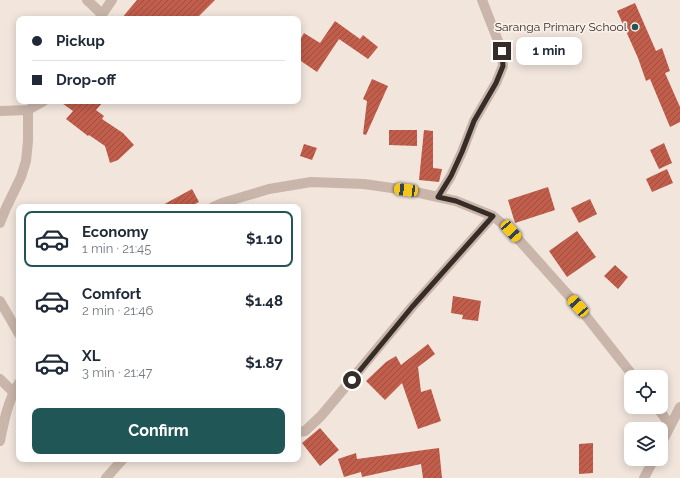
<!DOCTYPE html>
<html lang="en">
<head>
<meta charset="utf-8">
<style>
	body { margin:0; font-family:Raleway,sans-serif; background:#f2f2f3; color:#1f2937; height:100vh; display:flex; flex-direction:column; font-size:15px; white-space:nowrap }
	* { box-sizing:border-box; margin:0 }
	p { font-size:13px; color:#747a83 }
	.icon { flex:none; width:22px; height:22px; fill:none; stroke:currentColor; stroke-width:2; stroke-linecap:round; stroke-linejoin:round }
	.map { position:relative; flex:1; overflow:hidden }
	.panel { position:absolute; left:16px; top:204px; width:285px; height:258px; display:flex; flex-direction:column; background:#fff; border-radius:8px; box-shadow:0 2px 10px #0003 }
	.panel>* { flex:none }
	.hud { position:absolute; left:16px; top:16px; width:285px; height:88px; border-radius:8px; box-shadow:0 2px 10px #0003; display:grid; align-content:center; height:88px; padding:0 16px; background:#fff }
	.fabs { position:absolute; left:624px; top:370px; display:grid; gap:8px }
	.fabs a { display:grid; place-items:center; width:44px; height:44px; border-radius:8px; background:#fff; box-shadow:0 2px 10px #0003; font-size:20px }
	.end { position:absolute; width:18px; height:18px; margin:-9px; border:5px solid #362c28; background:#fff; box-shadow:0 0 0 2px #fff }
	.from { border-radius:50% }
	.bubble { position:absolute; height:28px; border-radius:8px; background:#fff; box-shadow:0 2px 10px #0003; font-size:13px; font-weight:700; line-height:28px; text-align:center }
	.car { position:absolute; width:12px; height:24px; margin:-12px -6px; border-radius:5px; box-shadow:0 0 3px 1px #0007; background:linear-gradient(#f5c518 24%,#345 0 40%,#f5c518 0 76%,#345 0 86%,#f5c518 0) }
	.hud b { display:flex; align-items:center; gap:14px; height:38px; font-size:15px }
	.hud b+b { border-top:1px solid #e0e1e3 }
	.hud i { width:10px; height:10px; background:#1f2937 }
	ul { padding:7px 0 0; list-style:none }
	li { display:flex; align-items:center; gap:12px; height:56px; margin:0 8px 6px; padding:0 8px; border:2px solid transparent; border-radius:8px }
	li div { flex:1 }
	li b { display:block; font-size:15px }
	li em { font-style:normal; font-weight:700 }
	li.on { border-color:#205655 }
	li>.icon { width:36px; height:36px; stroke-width:1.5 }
	.button { display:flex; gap:8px; margin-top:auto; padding:8px 16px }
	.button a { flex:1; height:46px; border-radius:8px; background:#205655; color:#fff; font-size:16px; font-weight:700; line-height:46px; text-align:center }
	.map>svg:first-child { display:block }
	.building { fill:url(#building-hatch) }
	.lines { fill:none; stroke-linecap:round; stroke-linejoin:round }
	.street { stroke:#c9b5a9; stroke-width:10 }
	.route { stroke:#362c28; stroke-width:5 }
	.poi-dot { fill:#205655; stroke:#f9f0e9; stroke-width:1.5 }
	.labels { text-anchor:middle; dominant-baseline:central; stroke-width:3.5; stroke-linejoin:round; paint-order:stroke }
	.poi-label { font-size:12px; fill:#362c28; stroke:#f9f0e9; text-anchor:end }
</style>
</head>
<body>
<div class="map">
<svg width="680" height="478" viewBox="0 0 680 478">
	<defs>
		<pattern id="building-hatch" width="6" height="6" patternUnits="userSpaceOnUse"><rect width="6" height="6" fill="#c15d4b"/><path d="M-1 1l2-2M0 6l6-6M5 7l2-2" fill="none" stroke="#9e4d3e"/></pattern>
	</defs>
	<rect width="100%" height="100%" fill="#f1e5dc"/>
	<path class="building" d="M 137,0 L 215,0 L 196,19 L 121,19 Z
		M 635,3 L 656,51 L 662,48 L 670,71 L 665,73 L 680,107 L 680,122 L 670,127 L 650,79 L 646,81 L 638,58 L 617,11 Z
		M 335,21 L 360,39 L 363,35 L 378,47 L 368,59 L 339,39 L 317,72 L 298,59 L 298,43 L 304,33 L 320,43 Z
		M 372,79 L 388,86 L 366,135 L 363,134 L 367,101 L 363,99 Z
		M 59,101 L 104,101 L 96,110 L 104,116 L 102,119 L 123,133 L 134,145 L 118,160 L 110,163 L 105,146 L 89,135 L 88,136 L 66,119 L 73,111 Z
		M 389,130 L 417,130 L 417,146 L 389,145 Z
		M 424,130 L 433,131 L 433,168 L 442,169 L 439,182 L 419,180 Z
		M 664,143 L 672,163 L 659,169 L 650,150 Z
		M 304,144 L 317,148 L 312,160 L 300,156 Z
		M 667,169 L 673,183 L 652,192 L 646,179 Z
		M 548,187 L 555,210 L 515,223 L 508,200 Z
		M 192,189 L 199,202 L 189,207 L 159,207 Z
		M 590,199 L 597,214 L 579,223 L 571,208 Z
		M 577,231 L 596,257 L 567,277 L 549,251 Z
		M 615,265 L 628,277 L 618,289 L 604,276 Z
		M 453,296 L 481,301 L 478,321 L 462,319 L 463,315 L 451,313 Z
		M 428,344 L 435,354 L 418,367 L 421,392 L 431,389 L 441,421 L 418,429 L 402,383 L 385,400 L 366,381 L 386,362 L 396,356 L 401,365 Z
		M 320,428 L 339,450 L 320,466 L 302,443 Z
		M 593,443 L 593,473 L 579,474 L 579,444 Z
		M 439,448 L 442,478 L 423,478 L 421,464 L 362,477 L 361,472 L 344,477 L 338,459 L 356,453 L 357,459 Z"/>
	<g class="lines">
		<path class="street" d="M 87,0 L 102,14
			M 99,19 L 112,0
			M 0,111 L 28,110 L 44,101
			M 438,197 L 451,176 L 462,152 L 474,121 L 496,83 L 503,66 L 502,51 L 482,0
			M 213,207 L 222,203 L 269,189 L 311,182 L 364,184 L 406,190 L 456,201 L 493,216 L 511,231 L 578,306 L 634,377
			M 0,223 L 6,208 L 21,177 L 26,161 L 28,141 L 28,110
			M 0,301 L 19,334
			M 0,379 L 13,392
			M 657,407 L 670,425
			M 298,432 L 305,431 L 321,416 L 412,307 L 493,216
			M 0,441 C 4,421 8,400 19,383
			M 661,444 L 680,407
			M 106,478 L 123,459
			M 644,478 L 654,459"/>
	</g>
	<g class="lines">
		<path class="route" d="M 352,380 L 412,307 L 493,216 L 456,201 L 438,197 L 451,176 L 462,152 L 474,121 L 496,83 L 503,66 L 502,51"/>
	</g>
	<circle class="poi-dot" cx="635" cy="27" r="4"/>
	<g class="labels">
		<g class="poi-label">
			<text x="627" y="27">Saranga Primary School</text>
		</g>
	</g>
</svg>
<div class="fabs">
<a><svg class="icon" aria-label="locate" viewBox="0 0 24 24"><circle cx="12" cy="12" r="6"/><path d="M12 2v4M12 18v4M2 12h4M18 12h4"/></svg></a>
<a><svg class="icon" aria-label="layers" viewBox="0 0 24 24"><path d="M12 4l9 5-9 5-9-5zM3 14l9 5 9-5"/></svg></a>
</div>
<i class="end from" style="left:352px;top:380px"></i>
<i class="end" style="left:502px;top:51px"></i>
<div class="bubble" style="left:516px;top:37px;width:66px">1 min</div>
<i class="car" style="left:406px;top:190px;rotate:277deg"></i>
<i class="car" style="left:511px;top:231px;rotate:138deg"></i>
<i class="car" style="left:578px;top:306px;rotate:318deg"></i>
<div class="hud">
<b><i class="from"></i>Pickup</b>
<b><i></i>Drop-off</b>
</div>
<section class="panel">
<ul>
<li class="on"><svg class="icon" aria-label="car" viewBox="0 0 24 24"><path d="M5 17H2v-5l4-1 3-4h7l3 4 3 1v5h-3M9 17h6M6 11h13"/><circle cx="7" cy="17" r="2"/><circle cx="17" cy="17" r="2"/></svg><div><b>Economy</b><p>1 min · 21:45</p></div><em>$1.10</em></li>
<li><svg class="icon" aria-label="car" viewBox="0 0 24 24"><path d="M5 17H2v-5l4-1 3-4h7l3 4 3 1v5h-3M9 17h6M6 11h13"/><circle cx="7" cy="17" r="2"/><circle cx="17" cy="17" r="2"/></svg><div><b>Comfort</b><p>2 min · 21:46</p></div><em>$1.48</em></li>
<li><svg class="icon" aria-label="car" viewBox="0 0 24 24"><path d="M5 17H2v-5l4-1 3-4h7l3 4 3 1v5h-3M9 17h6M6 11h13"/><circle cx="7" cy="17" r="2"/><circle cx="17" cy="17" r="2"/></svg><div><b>XL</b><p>3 min · 21:47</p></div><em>$1.87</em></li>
</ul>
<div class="button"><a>Confirm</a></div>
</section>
</div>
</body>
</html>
